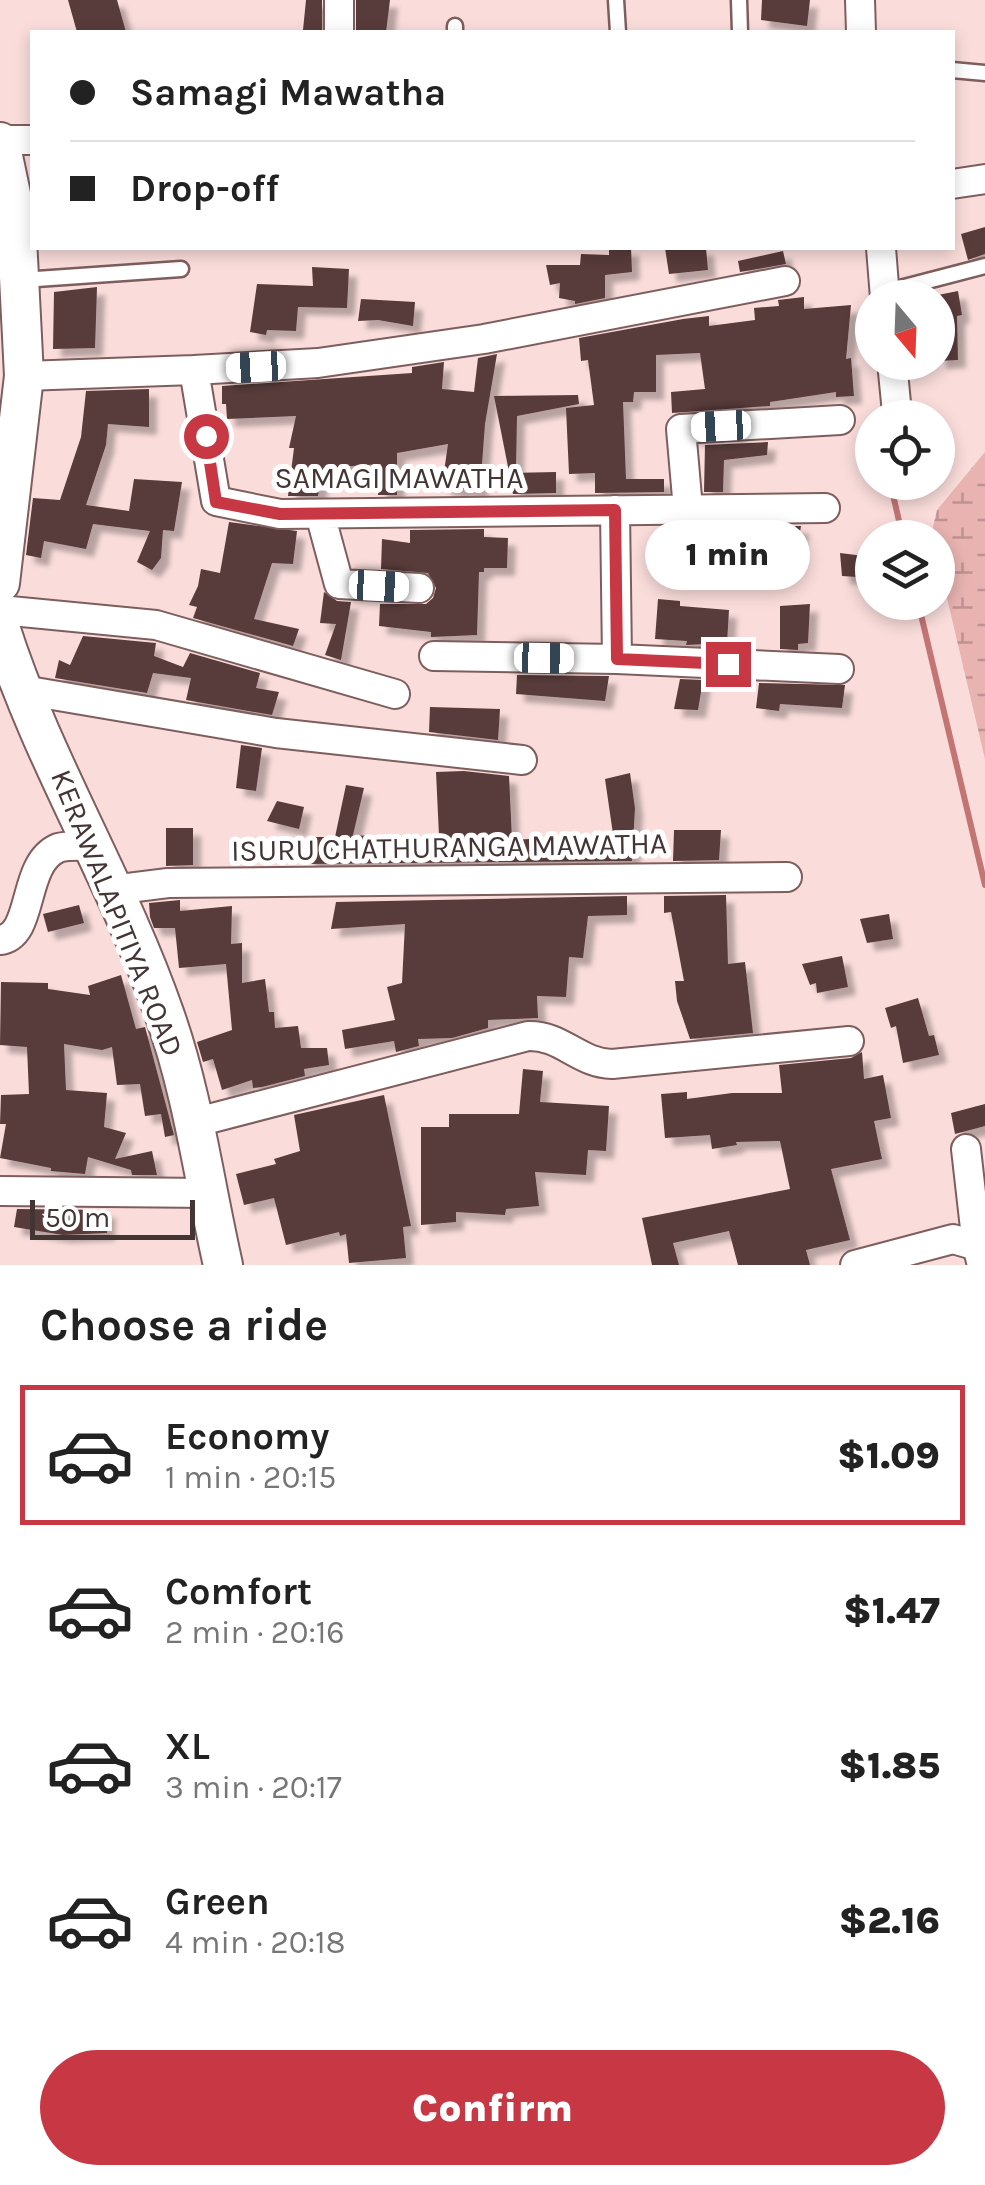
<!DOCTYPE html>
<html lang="en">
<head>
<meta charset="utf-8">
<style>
	body { margin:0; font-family:Karla,sans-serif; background:#f6f6f6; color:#222; height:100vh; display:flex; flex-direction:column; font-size:38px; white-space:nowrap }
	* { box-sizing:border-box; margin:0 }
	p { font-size:32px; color:#767676 }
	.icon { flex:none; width:55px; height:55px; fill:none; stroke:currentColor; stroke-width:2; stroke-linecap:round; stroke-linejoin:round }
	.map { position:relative; height:1265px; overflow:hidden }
	.sheet { display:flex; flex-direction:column; background:#fff; flex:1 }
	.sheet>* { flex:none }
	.hud { position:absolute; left:30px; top:30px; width:925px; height:220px; border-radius:0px; box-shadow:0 5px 15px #0003; display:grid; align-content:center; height:220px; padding:0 40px; background:#fff }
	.needle { width:65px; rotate:161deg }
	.controls { position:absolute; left:855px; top:280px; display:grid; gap:20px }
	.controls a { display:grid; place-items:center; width:100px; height:100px; border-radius:50%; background:#fff; box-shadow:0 5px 15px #0003; font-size:50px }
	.scale { position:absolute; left:30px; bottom:25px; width:165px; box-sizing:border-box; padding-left:10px; border:5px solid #433534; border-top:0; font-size:28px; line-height:35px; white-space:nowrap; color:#433534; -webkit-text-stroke:8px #fff; paint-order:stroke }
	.end { position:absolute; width:45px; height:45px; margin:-22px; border:12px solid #c83844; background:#fff; box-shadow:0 0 0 5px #fff }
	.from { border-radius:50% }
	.bubble { position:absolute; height:70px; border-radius:35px; background:#fff; box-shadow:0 5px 15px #0003; font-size:32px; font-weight:800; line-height:70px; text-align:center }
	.car { position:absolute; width:30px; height:60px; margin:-30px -15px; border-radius:12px; box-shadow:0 0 8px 2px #0007; background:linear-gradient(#fff 24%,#345 0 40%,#fff 0 76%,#345 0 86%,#fff 0) }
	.hud b { display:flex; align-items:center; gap:35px; height:95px; font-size:38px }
	.hud b+b { border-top:2px solid #e0e0e0 }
	.hud i { width:25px; height:25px; background:#222 }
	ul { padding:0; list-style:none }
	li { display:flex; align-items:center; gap:30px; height:140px; margin:0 20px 15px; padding:0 20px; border:5px solid transparent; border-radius:0px }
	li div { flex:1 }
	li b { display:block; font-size:38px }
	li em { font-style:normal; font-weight:800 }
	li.on { border-color:#c83844 }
	li>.icon { width:90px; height:90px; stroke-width:1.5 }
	h2 { padding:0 40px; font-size:45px; line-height:120px }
	.cta { display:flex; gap:20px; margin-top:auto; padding:20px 40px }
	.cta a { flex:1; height:115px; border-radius:60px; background:#c83844; color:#fff; font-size:40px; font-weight:800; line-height:115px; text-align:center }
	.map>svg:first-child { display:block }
	.wetland { fill:url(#wetland-marsh) }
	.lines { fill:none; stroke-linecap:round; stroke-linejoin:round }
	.stream { stroke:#c37574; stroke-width:6 }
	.building { fill:#583b3a; filter:url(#shadow) }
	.lane-casing { stroke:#7e5e5d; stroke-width:19 }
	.street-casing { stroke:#7e5e5d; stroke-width:32 }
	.secondary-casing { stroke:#7e5e5d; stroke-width:42 }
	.lane { stroke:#fff; stroke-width:14 }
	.street { stroke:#fff; stroke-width:28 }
	.secondary { stroke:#fff; stroke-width:38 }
	.route { stroke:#c83844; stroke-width:12 }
	.labels { text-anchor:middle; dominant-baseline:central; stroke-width:10; stroke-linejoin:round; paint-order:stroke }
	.street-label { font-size:30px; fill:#433534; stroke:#fff }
</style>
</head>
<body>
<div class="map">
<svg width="985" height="1265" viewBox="0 0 985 1265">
	<defs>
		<pattern id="wetland-marsh" width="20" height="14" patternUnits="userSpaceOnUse" patternTransform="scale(2.5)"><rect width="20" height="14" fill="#e8b3b1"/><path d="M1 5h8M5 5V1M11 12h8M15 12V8" fill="none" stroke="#be9291"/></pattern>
		<filter id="shadow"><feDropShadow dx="8" dy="8" stdDeviation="2.5" flood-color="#0004"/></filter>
	</defs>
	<rect width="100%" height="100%" fill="#fadddb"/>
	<path class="wetland" d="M 985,452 L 985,759 L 938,560 L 938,538 L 931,535 L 937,510 Z"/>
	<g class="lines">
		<path class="stream" d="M 879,415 L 879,418
			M 890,482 L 903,538
			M 918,602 L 985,885"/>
	</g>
	<path class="building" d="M 68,0 L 117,0 L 126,32 L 77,32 Z
		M 306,0 L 322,0 L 322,31 L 303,30 Z
		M 356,0 L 390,0 L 386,32 L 356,31 Z
		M 762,0 L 810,0 L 807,26 L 761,20 Z
		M 985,227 L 985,254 L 968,260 L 961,234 Z
		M 609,248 L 631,248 L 632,272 L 605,275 L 605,298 L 575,304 L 575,301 L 559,298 L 560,283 L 550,285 L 546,265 L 580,265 L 581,254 L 609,255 Z
		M 665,248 L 706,248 L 708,270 L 669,274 Z
		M 783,251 L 786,264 L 740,272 L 738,261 Z
		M 312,267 L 349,269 L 347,308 L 298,307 L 296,331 L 267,330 L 266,335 L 250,332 L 257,284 L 313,286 Z
		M 97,287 L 95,348 L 53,349 L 54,292 Z
		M 958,291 L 962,315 L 957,316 L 958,360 L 938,361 L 938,295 Z
		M 804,297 L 804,309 L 851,305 L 846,359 L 851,358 L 854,396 L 836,397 L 836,392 L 770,402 L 770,406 L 672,413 L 671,392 L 705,389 L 700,353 L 656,355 L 656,392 L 634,392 L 633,402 L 623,402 L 626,479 L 664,479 L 664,492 L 595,493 L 595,473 L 569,474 L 566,408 L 594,405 L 588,360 L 581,361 L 579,338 L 683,319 L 709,316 L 709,326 L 755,320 L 754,308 L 779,306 L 778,300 Z
		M 361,299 L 415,302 L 413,326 L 378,320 L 358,321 Z
		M 497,354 L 485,424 L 480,491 L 461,489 L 460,492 L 442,486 L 448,444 L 397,453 L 397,495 L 378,495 L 381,464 L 323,468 L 318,496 L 288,496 L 294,448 L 289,448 L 296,416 L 227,419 L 226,404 L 222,404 L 222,386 L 412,373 L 412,367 L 444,362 L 442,389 L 474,392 L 478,358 Z
		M 149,389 L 149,427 L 108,424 L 106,445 L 86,505 L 129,511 L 134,479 L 182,482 L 174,531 L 163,530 L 161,558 L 152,570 L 137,562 L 150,531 L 93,524 L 86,549 L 44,541 L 41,558 L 26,555 L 33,498 L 60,500 L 81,437 L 86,391 Z
		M 578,395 L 579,404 L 517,416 L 516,471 L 509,472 L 494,396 Z
		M 768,442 L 767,455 L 724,460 L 723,492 L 704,492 L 705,445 Z
		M 556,472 L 556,493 L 513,494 L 509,473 Z
		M 229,522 L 297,531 L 293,564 L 272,563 L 254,619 L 299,629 L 293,646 L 193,618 L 197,607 L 189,605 L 198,586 L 201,569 L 220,573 Z
		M 801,526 L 797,551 L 682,540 L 682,527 Z
		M 484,529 L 484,537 L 508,538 L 507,568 L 484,568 L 484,572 L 479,572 L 477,635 L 431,637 L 431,632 L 379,626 L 380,604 L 426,604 L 433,598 L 436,588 L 428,573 L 381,569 L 382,539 L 410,543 L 410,530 Z
		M 840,553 L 872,557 L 872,578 L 842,576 Z
		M 324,592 L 337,601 L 351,602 L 341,660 L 325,655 L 336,624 L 320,623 Z
		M 658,599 L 680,601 L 680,606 L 729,610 L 727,643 L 686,645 L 687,641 L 655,639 Z
		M 810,604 L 808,643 L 798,644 L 798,650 L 780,649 L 780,606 Z
		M 83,636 L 156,643 L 154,656 L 183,667 L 190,653 L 260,673 L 256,688 L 279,692 L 272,715 L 186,700 L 191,678 L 153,673 L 147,693 L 55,678 L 59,660 L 70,665 Z
		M 517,675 L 609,676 L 605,701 L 516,694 Z
		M 680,679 L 703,680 L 698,710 L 674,709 Z
		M 759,683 L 845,685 L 842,708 L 780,704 L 779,711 L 756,708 Z
		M 430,707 L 500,709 L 498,740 L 429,732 Z
		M 241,745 L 262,748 L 256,791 L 236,788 Z
		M 464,771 L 509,776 L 512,840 L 613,834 L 605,779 L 630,773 L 635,808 L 632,861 L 307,864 L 308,837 L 335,837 L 346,785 L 364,788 L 353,835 L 370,836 L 369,842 L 431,843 L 431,836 L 439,836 L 436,772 Z
		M 277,801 L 304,807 L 299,829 L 267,821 Z
		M 166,828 L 193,828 L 193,865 L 166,866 Z
		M 674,830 L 721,830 L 719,860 L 673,861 Z
		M 726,895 L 728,964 L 745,962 L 753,1033 L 690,1039 L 677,1001 L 675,981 L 684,981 L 671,912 L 664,913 L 664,896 Z
		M 627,896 L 627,915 L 588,916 L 583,958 L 569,957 L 566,997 L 537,996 L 538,1018 L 488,1020 L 488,1028 L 452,1038 L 418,1039 L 419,1046 L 396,1052 L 394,1041 L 345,1049 L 342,1030 L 395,1020 L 387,987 L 402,983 L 405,924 L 331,929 L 336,902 Z
		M 180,900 L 180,911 L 232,906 L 231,944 L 242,943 L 242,983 L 265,979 L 269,1012 L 274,1012 L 275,1028 L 298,1026 L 301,1048 L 327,1048 L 329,1065 L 304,1069 L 305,1076 L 262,1087 L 253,1088 L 252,1080 L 222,1090 L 213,1059 L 203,1062 L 197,1042 L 232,1030 L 226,964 L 179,968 L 175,928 L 154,928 L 150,917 L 149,903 Z
		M 79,905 L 84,923 L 48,932 L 43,914 Z
		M 889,914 L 893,939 L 867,943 L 860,919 Z
		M 842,956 L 848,987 L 817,993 L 816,983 L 810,985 L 802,964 Z
		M 121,975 L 136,1029 L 145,1027 L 174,1135 L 165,1137 L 161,1114 L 145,1116 L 140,1084 L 117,1085 L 112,1047 L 102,1050 L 64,1044 L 66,1090 L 107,1093 L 104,1127 L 126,1133 L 115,1159 L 152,1151 L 157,1175 L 132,1175 L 131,1170 L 88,1157 L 85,1174 L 51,1171 L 51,1168 L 0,1158 L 6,1124 L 0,1124 L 1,1095 L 29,1094 L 27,1047 L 0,1045 L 1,982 L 48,983 L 48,989 L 90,995 L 88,986 Z
		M 918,998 L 929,1036 L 934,1035 L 939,1055 L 903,1063 L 896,1026 L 891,1028 L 885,1008 Z
		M 862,1052 L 864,1079 L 883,1075 L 891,1118 L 874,1121 L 882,1159 L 831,1169 L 850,1240 L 806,1250 L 810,1265 L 738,1265 L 729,1231 L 673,1243 L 679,1265 L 652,1265 L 642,1218 L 790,1189 L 780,1141 L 736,1142 L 737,1145 L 712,1149 L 710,1135 L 665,1138 L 661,1094 L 687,1092 L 687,1099 L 732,1093 L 782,1093 L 779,1065 L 851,1058 Z
		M 523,1069 L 543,1071 L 540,1102 L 609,1106 L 606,1151 L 588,1150 L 586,1175 L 535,1172 L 539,1206 L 506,1209 L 505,1215 L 456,1212 L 456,1222 L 421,1225 L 421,1127 L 449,1127 L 449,1114 L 519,1114 Z
		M 384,1095 L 411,1226 L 403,1227 L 406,1258 L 349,1263 L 346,1234 L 340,1236 L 339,1232 L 286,1245 L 274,1198 L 244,1205 L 236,1174 L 276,1164 L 274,1159 L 300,1151 L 294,1115 Z
		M 985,1104 L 985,1126 L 955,1134 L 951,1113 Z
		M 17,1209 L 108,1210 L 107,1233 L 63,1235 L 14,1227 Z"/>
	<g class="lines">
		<g class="lane-casing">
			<path id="lane" d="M 616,0 L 618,32
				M 739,0 L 740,32
				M 455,26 L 455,32
				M 952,70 L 985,73
				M 22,280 L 181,269
				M 885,292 L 985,266"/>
		</g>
		<g class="street-casing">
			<path id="street" d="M 860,0 L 861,32
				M 339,32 L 339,0
				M 0,140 L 32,140
				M 952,184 L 985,179
				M 881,248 L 885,298
				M 892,362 L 897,413
				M 194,370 L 318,363 L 484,339 L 785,281
				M 24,376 L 194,370 L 216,501 L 280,514 L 825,508
				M 688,509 L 681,429 L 840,420
				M 615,510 L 617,659 L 839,669
				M 320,514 L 339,584 L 419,588
				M 0,610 L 156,625 L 395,694
				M 434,656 L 617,659
				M 23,690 L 276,733 L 522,760
				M 112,890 L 168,883 L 787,877
				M 0,940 C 35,936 21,864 58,848 C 67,845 82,846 91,846
				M 193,1123 L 528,1036 C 562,1035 578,1063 612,1064 L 849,1041
				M 966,1149 L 977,1246
				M 0,1191 L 208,1193
				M 855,1265 L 953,1239 L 977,1246 L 982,1265"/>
		</g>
		<g class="secondary-casing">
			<path id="secondary" d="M 0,142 L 16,218 L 24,376 L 0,583
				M 0,627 C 42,760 118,881 164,1013 C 193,1094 204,1181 223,1265"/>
		</g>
		<use href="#lane" class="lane"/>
		<use href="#street" class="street"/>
		<use href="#secondary" class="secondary"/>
	</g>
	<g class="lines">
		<path class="route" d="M 206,436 L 216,502 L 280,514 L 615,510 L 617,659 L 728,664"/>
	</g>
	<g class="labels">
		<g class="street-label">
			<text x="399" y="478">SAMAGI MAWATHA</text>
			<text transform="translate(449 847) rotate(-1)">ISURU CHATHURANGA MAWATHA</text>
			<text transform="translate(117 913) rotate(68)">KERAWALAPITIYA ROAD</text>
		</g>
	</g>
</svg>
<div class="controls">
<a><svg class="needle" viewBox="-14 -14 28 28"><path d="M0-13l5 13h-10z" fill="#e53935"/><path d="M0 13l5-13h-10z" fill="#767676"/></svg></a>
<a><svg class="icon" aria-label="locate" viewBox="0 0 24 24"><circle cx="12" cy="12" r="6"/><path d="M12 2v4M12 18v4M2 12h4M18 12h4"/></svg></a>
<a><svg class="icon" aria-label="layers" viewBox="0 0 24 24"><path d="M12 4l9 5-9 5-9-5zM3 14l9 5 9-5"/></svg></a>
</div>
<div class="scale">50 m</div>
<i class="end from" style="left:206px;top:436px"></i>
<i class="end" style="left:728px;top:664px"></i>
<div class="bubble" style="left:645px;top:520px;width:165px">1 min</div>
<i class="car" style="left:256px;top:367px;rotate:267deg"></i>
<i class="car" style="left:721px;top:426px;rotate:267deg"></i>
<i class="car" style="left:379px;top:586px;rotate:93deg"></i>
<i class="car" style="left:544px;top:658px;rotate:91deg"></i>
<div class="hud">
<b><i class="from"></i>Samagi Mawatha</b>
<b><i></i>Drop-off</b>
</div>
</div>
<section class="sheet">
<h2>Choose a ride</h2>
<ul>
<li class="on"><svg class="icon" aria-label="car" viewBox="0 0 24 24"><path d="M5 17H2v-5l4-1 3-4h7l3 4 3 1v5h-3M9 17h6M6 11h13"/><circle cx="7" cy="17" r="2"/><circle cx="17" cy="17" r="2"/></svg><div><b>Economy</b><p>1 min · 20:15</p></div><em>$1.09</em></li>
<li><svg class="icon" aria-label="car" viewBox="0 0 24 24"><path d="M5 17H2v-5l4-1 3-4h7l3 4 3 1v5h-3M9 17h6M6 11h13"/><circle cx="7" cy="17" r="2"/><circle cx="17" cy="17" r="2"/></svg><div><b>Comfort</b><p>2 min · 20:16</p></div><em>$1.47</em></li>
<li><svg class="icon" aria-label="car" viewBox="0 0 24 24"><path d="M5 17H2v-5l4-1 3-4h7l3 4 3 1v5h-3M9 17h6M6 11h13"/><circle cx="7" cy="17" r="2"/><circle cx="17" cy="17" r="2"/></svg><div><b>XL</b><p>3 min · 20:17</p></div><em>$1.85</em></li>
<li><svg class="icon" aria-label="car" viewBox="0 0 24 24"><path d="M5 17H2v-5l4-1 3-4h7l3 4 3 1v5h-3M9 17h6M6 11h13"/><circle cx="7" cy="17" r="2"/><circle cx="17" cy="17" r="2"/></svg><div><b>Green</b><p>4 min · 20:18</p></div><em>$2.16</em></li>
</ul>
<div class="cta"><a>Confirm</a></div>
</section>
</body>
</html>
